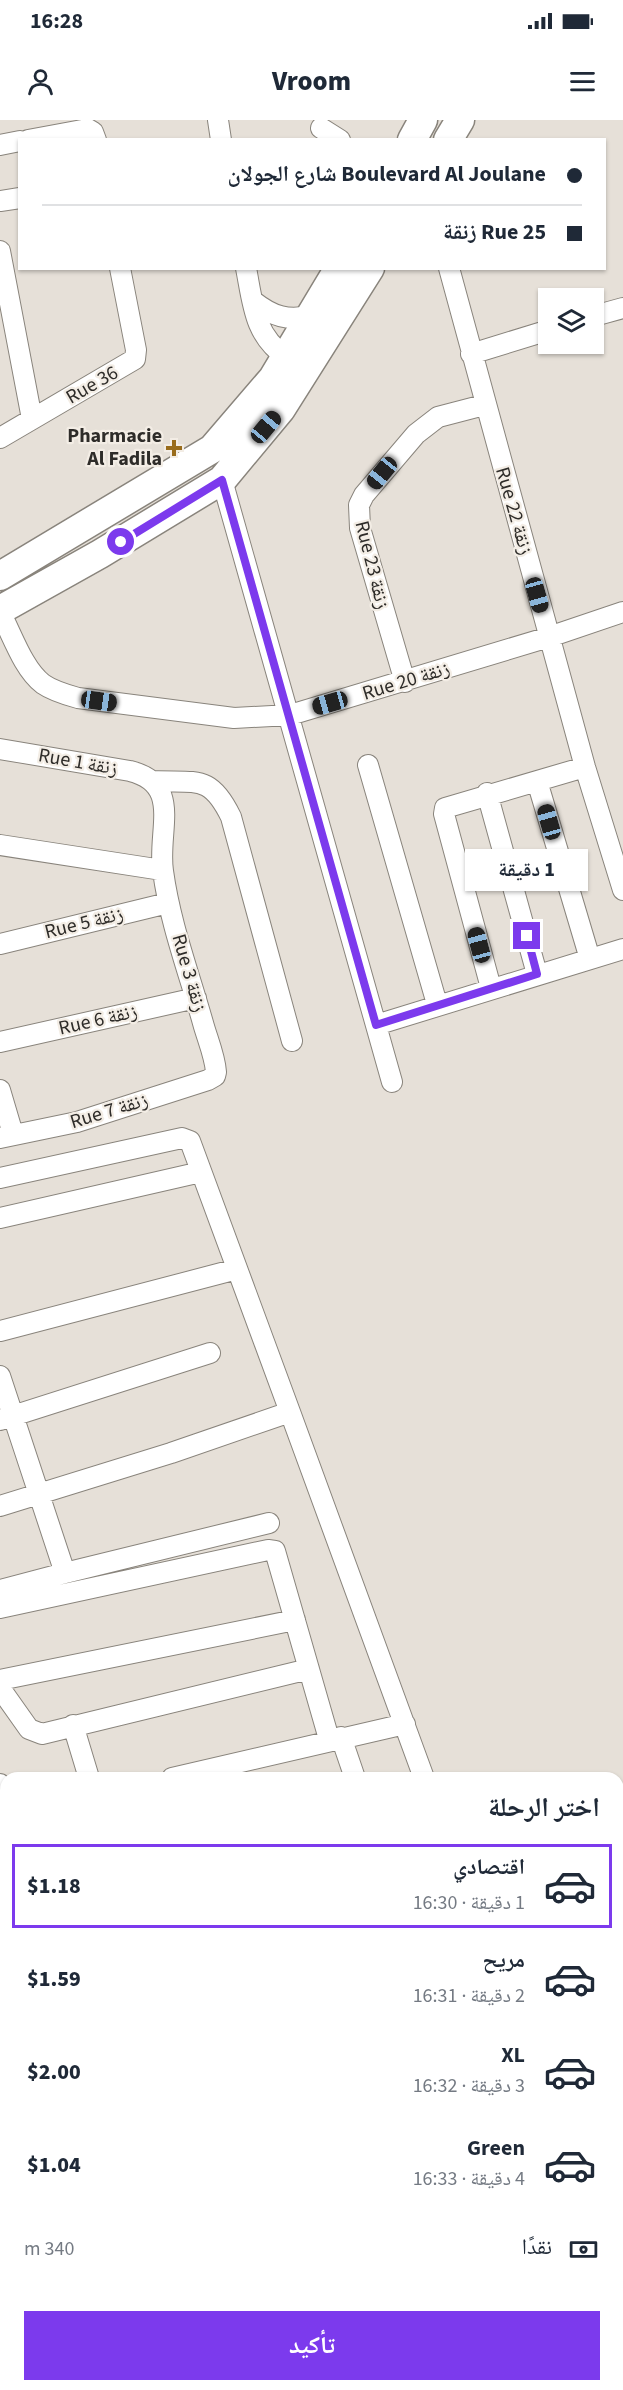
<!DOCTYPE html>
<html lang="ar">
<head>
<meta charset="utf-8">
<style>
	body { margin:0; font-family:"Source Sans 3","Noto Naskh Arabic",sans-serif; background:#f6f6f7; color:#1f2937; direction:rtl; height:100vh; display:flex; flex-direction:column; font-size:22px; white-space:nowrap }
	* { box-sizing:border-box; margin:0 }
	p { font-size:20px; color:#747a83 }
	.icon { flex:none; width:33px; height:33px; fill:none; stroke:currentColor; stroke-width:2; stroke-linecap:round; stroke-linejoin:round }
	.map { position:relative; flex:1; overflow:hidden; direction:ltr }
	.sheet { position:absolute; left:0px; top:1652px; width:624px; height:620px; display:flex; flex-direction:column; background:#fff; border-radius:18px 18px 0 0; box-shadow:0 2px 4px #0004; direction:rtl }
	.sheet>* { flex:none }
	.banner { position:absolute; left:18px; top:18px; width:588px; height:132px; border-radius:0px; box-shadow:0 2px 4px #0004; direction:rtl; display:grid; align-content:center; height:132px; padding:0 24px; background:#fff }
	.tools { position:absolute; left:538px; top:168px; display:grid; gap:12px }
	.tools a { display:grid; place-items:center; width:66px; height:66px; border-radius:0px; background:#fff; box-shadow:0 2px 4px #0004; font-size:30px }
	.end { position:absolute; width:27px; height:27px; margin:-14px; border:8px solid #7c3aed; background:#fff; box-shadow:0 0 0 3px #fff }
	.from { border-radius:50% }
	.bubble { position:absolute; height:42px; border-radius:0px; background:#fff; box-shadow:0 2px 4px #0004; font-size:20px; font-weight:800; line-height:42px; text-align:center; direction:rtl }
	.car { position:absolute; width:18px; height:36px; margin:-18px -9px; border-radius:8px; box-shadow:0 0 4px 2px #0007; background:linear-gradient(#222 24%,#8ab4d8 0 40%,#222 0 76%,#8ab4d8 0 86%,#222 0) }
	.banner b { display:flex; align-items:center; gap:21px; height:57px; font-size:22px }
	.banner b+b { border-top:2px solid #e0e1e3 }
	.banner i { width:15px; height:15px; background:#1f2937 }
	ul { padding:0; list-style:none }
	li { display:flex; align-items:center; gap:18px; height:84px; margin:0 12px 9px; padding:0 12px; border:3px solid transparent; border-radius:0px }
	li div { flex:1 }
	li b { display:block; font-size:22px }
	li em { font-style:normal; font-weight:800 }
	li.selected { border-color:#7c3aed }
	li>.icon { width:54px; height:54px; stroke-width:1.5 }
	h2 { padding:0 24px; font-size:27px; line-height:72px }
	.pay { display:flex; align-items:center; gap:15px; height:66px; padding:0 24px; font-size:22px }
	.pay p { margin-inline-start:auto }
	.action { display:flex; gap:12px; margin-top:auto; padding:12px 24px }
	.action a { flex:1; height:69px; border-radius:0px; background:#7c3aed; color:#fff; font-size:24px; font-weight:800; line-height:69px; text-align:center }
	.status { display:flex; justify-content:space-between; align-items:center; height:42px; padding:0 30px; background:#fff; direction:ltr }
	.status svg { height:16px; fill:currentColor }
	header { display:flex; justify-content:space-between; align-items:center; height:78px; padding:0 24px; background:#fff; font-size:27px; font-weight:800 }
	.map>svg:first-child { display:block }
	.green { fill:#f4ca8c }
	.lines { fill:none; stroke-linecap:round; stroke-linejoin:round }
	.street-casing { stroke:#89847c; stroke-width:22 }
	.secondary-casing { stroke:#89847c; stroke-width:31 }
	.street { stroke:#fff; stroke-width:20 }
	.secondary { stroke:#fff; stroke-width:28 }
	.route { stroke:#7c3aed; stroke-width:8 }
	.poi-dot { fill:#996c1b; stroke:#f3ede5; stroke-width:2 }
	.labels { text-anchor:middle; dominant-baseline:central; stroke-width:4.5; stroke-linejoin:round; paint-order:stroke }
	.street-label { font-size:20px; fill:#2e2c29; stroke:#f3ede5 }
	.poi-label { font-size:20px; font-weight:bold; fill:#2e2c29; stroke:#f3ede5; text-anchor:end }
</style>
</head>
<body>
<div class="status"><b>16:28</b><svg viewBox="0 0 49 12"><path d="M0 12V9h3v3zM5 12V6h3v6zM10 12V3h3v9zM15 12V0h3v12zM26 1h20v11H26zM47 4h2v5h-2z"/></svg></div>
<header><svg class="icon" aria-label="menu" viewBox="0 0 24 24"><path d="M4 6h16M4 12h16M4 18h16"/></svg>Vroom<svg class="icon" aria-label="person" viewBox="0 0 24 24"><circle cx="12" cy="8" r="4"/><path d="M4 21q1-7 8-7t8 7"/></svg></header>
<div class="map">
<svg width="623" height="2270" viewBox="0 0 623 2270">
	<rect width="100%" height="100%" fill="#e6e0d8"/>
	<path class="green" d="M 0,1807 L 6,1812 L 6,1997 L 0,1998 Z"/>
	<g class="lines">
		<g class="street-casing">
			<path id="street" d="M 218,0 L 221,20
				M 321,8 L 340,20
				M 28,20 L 88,9 L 93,12 L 96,20
				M 0,25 L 20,21
				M 0,81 L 20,78
				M 0,131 L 32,299
				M 246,148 C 253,184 254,215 286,237
				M 449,148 L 585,647 L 623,770
				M 253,181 C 272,196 288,202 313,195
				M 594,196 L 623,188
				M 471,234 L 549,210
				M 0,318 L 135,239 L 136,230 L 120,148
				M 222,360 L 392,962
				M 0,492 C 12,514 23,549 43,564 C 53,571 67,575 78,578 L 234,598 L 290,595 L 549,517 L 623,492
				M 405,562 L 360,408 L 359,385 L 364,375 L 416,314 L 438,297 L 484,285
				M 0,629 L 130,651 C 183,664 157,711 163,751 C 170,803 189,853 203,903 C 207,918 215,936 216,952 L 215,956 L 208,960 L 77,1002 L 0,1018
				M 368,645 L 437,884
				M 154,661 C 197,663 210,654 231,697 L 292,921
				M 537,661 L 590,839
				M 487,673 L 537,854
				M 0,725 L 162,750
				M 0,824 L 168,783
				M 491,868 L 444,694 L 445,688 L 585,647
				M 376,905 L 623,829
				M 0,922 L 196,878
				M 0,970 L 13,1014
				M 0,1058 L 182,1018 L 190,1021 L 290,1292 L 171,1333 L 0,1386
				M 0,1098 L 201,1052
				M 0,1211 L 237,1149
				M 0,1256 L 65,1453 L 269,1403
				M 290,1292 L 424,1658
				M 0,1300 L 210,1233
				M 0,1470 L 65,1453
				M 0,1488 L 268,1430 L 275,1431 L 329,1619
				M 0,1560 L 295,1500
				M 0,1568 L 29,1609 L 42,1614 L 309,1549
				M 73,1605 L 89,1658
				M 341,1617 L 355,1658
				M 172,1658 L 405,1604
				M 0,1664 L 6,1670
				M 618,1955 L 623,1953
				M 618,1986 L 623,1984"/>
		</g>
		<g class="secondary-casing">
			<path id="secondary" d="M 412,20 L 423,0
				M 448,20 L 460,0
				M 0,456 L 212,329 L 273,258 L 339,148
				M 0,490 L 100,434 L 222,360 L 281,289 L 370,148
				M 0,1716 L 6,1721
				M 0,1764 L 6,1769
				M 618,2098 L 623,2101
				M 618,2139 L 623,2142"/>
		</g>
		<use href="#street" class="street"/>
		<use href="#secondary" class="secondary"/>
	</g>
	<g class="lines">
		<path class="route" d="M 121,422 L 222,360 L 376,905 L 537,854 L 527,816"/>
	</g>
	<path class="poi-dot" d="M171 319h6v6h6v6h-6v6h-6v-6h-6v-6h6z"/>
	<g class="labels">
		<g class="street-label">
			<text transform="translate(92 265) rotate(-30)">Rue 36</text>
			<text transform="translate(514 391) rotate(74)">Rue 22 زنقة</text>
			<text transform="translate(372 445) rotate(76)">Rue 23 زنقة</text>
			<text transform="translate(406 561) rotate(-17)">Rue 20 زنقة</text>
			<text transform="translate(78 642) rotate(10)">Rue 1 زنقة</text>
			<text transform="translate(84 803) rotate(-14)">Rue 5 زنقة</text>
			<text transform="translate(189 853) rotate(74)">Rue 3 زنقة</text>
			<text transform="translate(98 900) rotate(-13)">Rue 6 زنقة</text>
			<text transform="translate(109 991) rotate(-17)">Rue 7 زنقة</text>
		</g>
		<g class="poi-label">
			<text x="162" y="316">Pharmacie<tspan x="162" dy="23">Al Fadila</tspan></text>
		</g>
	</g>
</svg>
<div class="tools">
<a><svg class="icon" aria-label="layers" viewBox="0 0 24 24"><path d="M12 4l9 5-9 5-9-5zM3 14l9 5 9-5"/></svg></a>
</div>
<i class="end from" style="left:121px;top:422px"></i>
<i class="end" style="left:527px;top:816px"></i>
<div class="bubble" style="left:465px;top:729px;width:123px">1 دقيقة</div>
<i class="car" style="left:266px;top:307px;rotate:40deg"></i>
<i class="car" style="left:382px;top:353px;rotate:219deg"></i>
<i class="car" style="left:537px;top:475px;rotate:164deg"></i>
<i class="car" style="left:99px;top:581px;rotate:98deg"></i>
<i class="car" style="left:330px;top:583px;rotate:254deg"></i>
<i class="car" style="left:549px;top:702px;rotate:344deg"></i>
<i class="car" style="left:479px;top:825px;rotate:345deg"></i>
<div class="banner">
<b><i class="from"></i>Boulevard Al Joulane شارع الجولان</b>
<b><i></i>Rue 25 زنقة</b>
</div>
<section class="sheet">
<h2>اختر الرحلة</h2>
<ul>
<li class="selected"><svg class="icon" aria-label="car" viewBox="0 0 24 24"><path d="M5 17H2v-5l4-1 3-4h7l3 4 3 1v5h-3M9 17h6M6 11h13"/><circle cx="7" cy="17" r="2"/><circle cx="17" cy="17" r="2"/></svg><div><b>اقتصادي</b><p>1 دقيقة · 16:30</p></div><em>$1.18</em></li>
<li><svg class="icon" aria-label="car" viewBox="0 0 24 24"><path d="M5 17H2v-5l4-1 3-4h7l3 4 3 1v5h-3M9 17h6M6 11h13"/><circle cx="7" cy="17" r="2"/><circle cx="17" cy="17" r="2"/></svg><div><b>مريح</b><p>2 دقيقة · 16:31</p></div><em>$1.59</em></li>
<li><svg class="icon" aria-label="car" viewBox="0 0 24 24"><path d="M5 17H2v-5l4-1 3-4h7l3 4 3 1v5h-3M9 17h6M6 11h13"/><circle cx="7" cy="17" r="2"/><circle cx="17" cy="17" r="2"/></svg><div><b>XL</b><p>3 دقيقة · 16:32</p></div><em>$2.00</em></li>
<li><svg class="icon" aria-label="car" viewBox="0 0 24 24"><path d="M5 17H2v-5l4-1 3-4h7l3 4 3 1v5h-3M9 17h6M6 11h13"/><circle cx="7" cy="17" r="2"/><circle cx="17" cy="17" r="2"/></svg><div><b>Green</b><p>4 دقيقة · 16:33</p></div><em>$1.04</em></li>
</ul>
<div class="pay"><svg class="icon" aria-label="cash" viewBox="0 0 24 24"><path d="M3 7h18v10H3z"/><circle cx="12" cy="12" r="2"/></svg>نقدًا<p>340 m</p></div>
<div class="action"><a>تأكيد</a></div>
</section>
</div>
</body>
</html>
